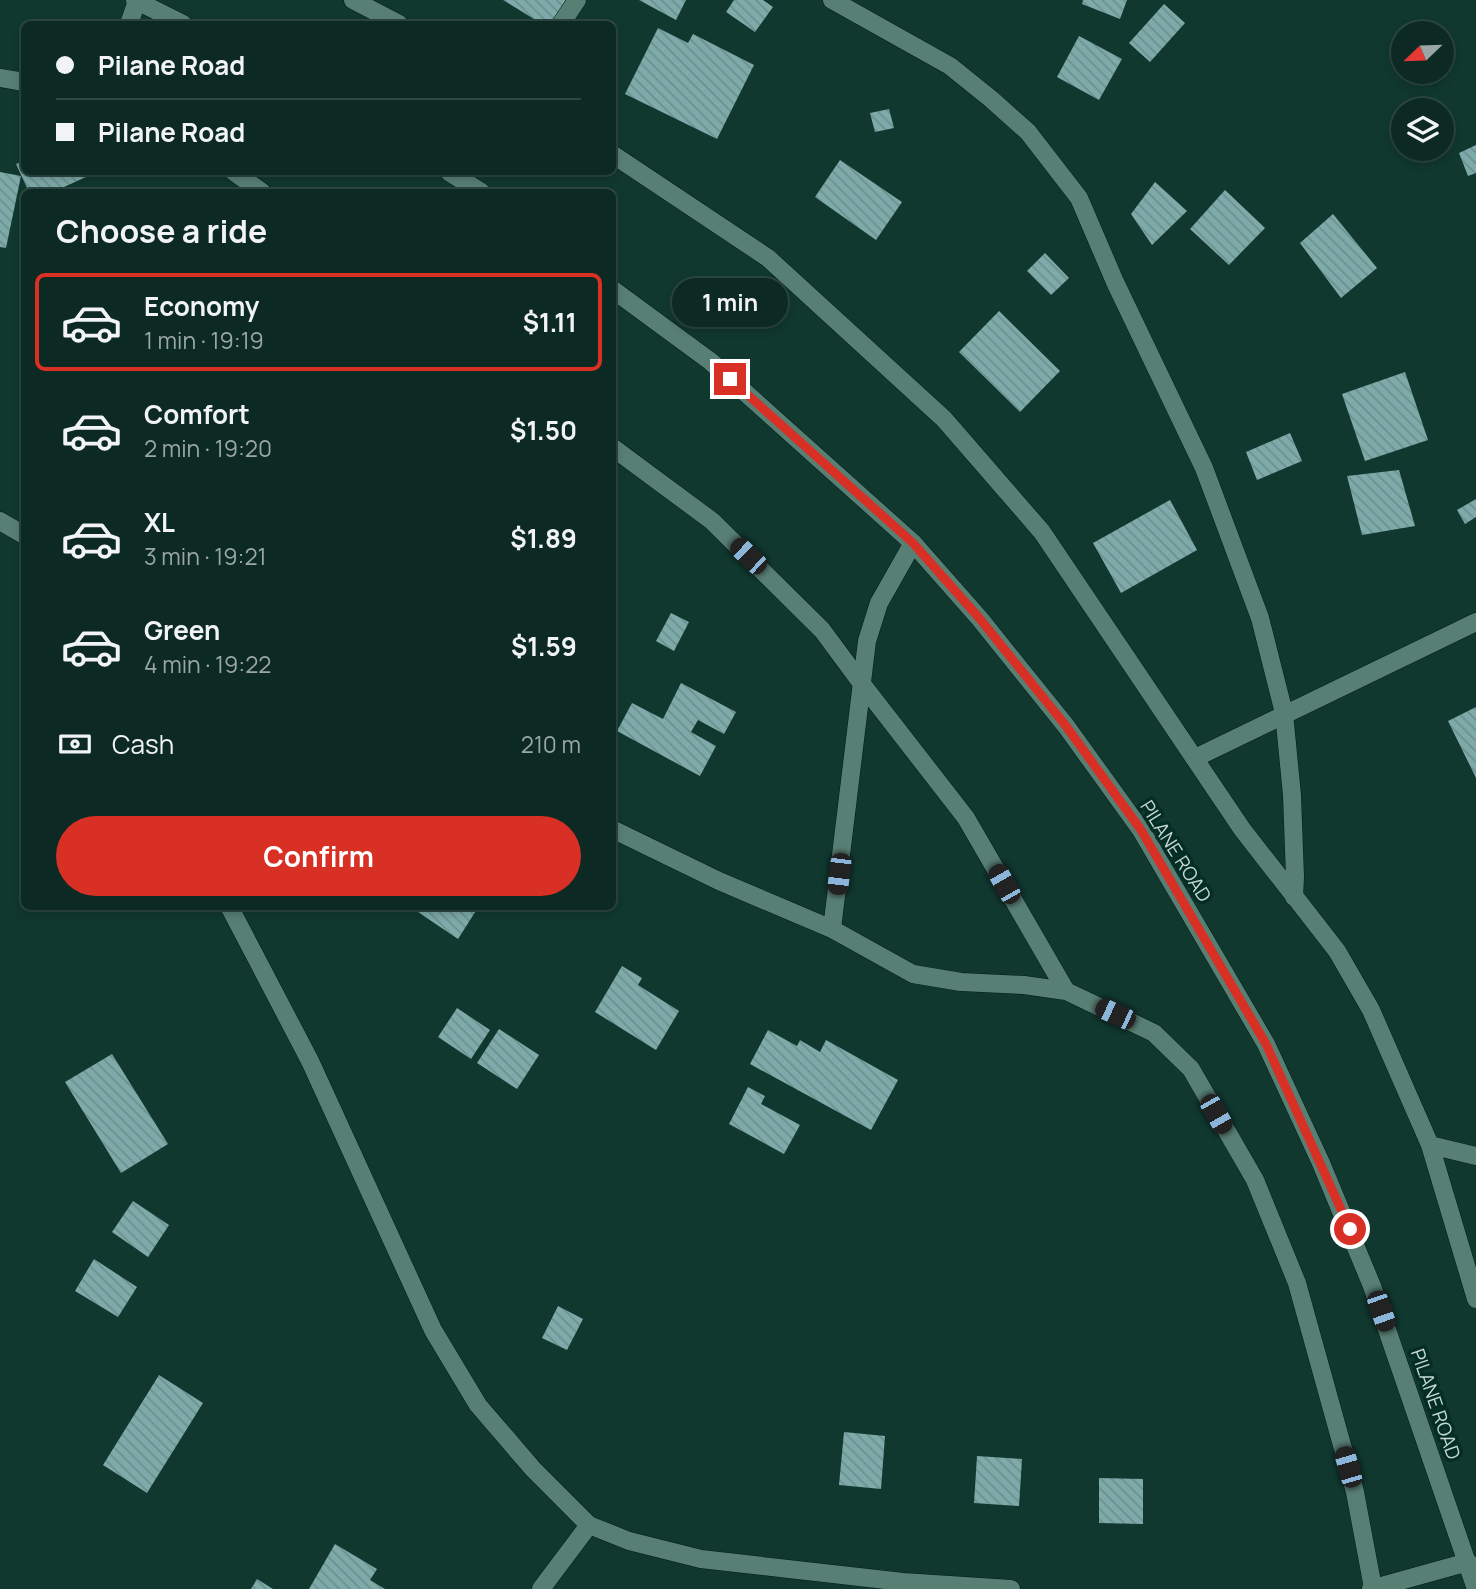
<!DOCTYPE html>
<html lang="en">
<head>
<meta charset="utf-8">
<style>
	body { margin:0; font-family:Manrope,sans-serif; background:#1a3630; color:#f1f3f6; height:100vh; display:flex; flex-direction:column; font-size:26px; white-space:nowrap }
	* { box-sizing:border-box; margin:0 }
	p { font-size:23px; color:#9aa7a6 }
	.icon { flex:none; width:38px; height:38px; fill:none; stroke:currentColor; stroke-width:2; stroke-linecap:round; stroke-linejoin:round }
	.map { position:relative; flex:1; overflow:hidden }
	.panel { position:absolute; left:21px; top:189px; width:595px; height:721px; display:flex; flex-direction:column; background:#0c2a23; border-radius:10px; box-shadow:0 4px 10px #0003,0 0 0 2px #2c4641 }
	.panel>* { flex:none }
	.guide { position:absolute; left:21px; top:21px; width:595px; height:154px; border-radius:10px; box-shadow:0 4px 10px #0003,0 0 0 2px #2c4641; display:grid; align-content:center; height:154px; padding:0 35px; background:#0c2a23 }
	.needle { width:46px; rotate:247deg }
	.controls { position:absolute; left:1391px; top:21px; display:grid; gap:14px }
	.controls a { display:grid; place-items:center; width:63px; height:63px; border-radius:50%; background:#0c2a23; box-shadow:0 4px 10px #0003,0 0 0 2px #2c4641; font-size:35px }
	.end { position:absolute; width:32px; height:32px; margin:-16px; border:9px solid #d93025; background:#fff; box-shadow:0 0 0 4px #fff }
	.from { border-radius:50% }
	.bubble { position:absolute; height:49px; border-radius:24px; background:#0c2a23; box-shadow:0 4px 10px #0003,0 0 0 2px #2c4641; font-size:23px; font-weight:700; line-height:49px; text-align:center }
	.car { position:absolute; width:21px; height:42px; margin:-21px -10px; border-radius:9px; box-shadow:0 0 5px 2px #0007; background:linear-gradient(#222 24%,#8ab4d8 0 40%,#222 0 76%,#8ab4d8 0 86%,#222 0) }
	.guide b { display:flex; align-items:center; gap:24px; height:66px; font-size:26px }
	.guide b+b { border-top:2px solid #2c4641 }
	.guide i { width:18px; height:18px; background:#f1f3f6 }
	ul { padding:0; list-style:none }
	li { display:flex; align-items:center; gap:21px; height:98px; margin:0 14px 10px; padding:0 21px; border:4px solid transparent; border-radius:10px }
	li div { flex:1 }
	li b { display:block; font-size:26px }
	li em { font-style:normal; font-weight:700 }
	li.active { border-color:#d93025 }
	li>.icon { width:63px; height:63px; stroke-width:1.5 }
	h2 { padding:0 35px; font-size:32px; line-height:84px }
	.pay { display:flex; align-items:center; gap:18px; height:77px; padding:0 35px; font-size:26px }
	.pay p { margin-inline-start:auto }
	.primary-button { display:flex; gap:14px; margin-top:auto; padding:14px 35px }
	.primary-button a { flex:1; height:80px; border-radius:42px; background:#d93025; color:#fff; font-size:28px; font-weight:700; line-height:80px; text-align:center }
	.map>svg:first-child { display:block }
	.building { fill:url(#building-back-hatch) }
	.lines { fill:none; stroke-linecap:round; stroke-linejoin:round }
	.lane-casing { stroke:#011e17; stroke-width:19 }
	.street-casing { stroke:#011e17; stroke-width:19 }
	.secondary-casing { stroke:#011e17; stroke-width:19 }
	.lane { stroke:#587f74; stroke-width:18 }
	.street { stroke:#587f74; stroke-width:18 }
	.secondary { stroke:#587f74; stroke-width:18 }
	.route { stroke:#d93025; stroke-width:9 }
	.labels { text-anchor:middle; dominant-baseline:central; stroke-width:7; stroke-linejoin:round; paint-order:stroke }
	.street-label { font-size:19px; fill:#c5d9d3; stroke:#042e25 }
</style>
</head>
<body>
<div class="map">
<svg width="1476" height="1589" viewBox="0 0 1476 1589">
	<defs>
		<pattern id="building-back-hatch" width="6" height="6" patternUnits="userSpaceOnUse" patternTransform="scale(1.75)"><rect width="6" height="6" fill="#7eaaaa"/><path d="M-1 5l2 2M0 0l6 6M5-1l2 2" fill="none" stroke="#6d908f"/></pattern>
	</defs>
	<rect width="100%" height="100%" fill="#10382f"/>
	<path class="building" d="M 503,0 L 567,0 L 552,24 L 542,24 Z
		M 639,0 L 686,0 L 676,20 Z
		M 734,0 L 763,0 L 773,7 L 755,32 L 726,12 Z
		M 1083,0 L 1127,0 L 1120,19 L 1082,4 Z
		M 1164,4 L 1185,23 L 1150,62 L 1129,43 Z
		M 658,28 L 688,43 L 693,34 L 754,65 L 717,139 L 625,94 Z
		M 1079,36 L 1122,59 L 1099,100 L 1057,77 Z
		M 889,109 L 894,128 L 875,132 L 870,113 Z
		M 1476,145 L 1476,173 L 1468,176 L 1459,153 Z
		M 840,160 L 902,202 L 876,240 L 815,197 Z
		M 24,161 L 24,172 L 84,172 L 86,177 L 53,192 L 29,192 L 16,164 Z
		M 0,172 L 21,176 L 6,248 L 0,247 Z
		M 1155,182 L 1187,211 L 1152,245 L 1131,214 Z
		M 1225,190 L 1265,228 L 1229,265 L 1190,229 Z
		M 1333,214 L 1377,268 L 1341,298 L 1300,243 Z
		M 1045,253 L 1069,278 L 1051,295 L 1027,271 Z
		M 999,311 L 1060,371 L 1020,412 L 959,352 Z
		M 1405,372 L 1428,440 L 1365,461 L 1342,394 Z
		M 1290,433 L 1302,461 L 1257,480 L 1246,452 Z
		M 1399,470 L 1415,526 L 1362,535 L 1347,476 Z
		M 1476,499 L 1476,517 L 1465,524 L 1457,510 Z
		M 1170,500 L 1197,550 L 1121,593 L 1093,543 Z
		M 671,613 L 689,622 L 674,651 L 656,641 Z
		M 681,683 L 736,712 L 724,734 L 698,720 L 691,732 L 716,746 L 700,776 L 617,731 L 632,703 L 663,719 Z
		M 1476,707 L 1476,778 L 1448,721 Z
		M 409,906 L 479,906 L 458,939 Z
		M 622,966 L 642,978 L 638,985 L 679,1011 L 656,1050 L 595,1012 Z
		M 457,1008 L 490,1030 L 471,1059 L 438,1037 Z
		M 499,1029 L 539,1055 L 517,1089 L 477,1063 Z
		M 768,1030 L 797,1046 L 800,1040 L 820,1052 L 826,1040 L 898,1080 L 871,1130 L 750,1064 Z
		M 112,1054 L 168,1144 L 121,1173 L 65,1082 Z
		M 748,1087 L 765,1096 L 761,1104 L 800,1125 L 784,1154 L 729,1124 Z
		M 133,1201 L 169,1225 L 148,1257 L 112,1232 Z
		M 94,1259 L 137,1287 L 118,1317 L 75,1291 Z
		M 558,1306 L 583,1319 L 567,1350 L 542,1338 Z
		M 159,1375 L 203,1403 L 147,1493 L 103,1465 Z
		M 844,1432 L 885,1436 L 881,1489 L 839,1485 Z
		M 977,1456 L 1022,1459 L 1019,1506 L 974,1503 Z
		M 1099,1478 L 1143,1479 L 1143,1524 L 1099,1523 Z
		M 335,1544 L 377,1569 L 370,1580 L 385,1589 L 309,1589 Z
		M 257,1579 L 273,1589 L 251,1589 Z"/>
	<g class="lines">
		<g class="lane-casing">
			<path id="lane" d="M 129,24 L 137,1
				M 0,78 L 24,82
				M 234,172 L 262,192
				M 612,447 L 712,521 L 822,630 L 862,684"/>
		</g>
		<g class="street-casing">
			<path id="street" d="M 353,0 L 399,24
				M 832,0 L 950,66 L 991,99 L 1028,132 L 1079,198 L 1115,282 L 1204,468 L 1260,618 L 1284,713 L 1292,795 L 1295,877 L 1294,897
				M 561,24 L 577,0
				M 612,154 L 768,258 L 944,419 L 1042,532 L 1242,829 L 1337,951 L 1371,1010 L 1430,1145 L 1476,1299
				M 0,521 L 24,535
				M 862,684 L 966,818 L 1066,991
				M 1195,758 L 1476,622
				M 612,829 L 719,881 L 832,929 L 867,641 L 879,603 L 913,543
				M 229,906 L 310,1061 L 433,1330 L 478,1405 L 533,1469 L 589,1525 L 629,1541 L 701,1559 L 903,1582 L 1011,1589
				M 832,929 L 913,974 L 961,982 L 1024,985 L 1066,991 L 1154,1033 L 1191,1069 L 1255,1180 L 1297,1283 L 1355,1492 L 1373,1588
				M 1430,1145 L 1476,1156
				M 541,1589 L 589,1525
				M 1371,1589 L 1468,1562"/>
		</g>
		<g class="secondary-casing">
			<path id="secondary" d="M 135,0 L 183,24
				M 449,172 L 481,192
				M 612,289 L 710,361 L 913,543 L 980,619 L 1066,726 L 1141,830 L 1266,1044 L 1321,1163 L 1372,1286 L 1476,1589"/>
		</g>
		<use href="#lane" class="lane"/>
		<use href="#street" class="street"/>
		<use href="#secondary" class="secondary"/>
	</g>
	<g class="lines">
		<path class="route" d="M 730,379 L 913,543 L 980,619 L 1066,726 L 1141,830 L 1266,1044 L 1350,1229"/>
	</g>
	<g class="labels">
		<g class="street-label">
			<text transform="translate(1176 851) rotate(58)">PILANE ROAD</text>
			<text transform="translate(1436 1404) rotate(71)">PILANE ROAD</text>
		</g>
	</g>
</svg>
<div class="controls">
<a><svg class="needle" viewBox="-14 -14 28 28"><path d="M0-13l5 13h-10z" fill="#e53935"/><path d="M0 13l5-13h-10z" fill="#9aa7a6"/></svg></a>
<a><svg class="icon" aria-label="layers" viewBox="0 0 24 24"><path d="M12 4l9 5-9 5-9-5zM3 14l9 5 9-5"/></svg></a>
</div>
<i class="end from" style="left:1350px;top:1229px"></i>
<i class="end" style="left:730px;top:379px"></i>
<div class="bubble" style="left:672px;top:278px;width:116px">1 min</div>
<i class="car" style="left:748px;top:556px;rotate:314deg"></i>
<i class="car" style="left:839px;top:874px;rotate:187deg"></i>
<i class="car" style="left:1004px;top:884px;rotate:330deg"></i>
<i class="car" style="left:1115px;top:1014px;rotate:295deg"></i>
<i class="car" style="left:1216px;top:1114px;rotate:150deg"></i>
<i class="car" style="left:1381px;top:1311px;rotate:161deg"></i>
<i class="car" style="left:1348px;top:1467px;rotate:344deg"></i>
<div class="guide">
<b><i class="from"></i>Pilane Road</b>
<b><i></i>Pilane Road</b>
</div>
<section class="panel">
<h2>Choose a ride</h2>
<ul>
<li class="active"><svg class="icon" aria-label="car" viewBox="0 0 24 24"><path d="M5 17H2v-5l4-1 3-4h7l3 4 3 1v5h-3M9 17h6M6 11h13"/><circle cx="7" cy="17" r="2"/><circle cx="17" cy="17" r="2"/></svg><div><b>Economy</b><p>1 min · 19:19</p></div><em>$1.11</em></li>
<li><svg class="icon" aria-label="car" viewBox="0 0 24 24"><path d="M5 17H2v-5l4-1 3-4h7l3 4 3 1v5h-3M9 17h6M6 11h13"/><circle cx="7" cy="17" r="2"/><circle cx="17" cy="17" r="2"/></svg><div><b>Comfort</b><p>2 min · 19:20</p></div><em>$1.50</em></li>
<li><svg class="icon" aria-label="car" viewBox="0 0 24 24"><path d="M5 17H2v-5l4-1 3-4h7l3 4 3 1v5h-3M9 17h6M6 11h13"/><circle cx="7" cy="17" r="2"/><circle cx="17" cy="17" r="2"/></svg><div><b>XL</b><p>3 min · 19:21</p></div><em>$1.89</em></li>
<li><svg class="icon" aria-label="car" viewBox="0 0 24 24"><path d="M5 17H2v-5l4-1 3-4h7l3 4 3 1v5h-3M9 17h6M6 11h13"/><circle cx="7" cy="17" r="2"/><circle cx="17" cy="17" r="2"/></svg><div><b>Green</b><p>4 min · 19:22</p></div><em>$1.59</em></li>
</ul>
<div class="pay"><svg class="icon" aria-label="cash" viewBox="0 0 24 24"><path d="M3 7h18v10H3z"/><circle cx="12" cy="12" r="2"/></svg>Cash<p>210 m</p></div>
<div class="primary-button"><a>Confirm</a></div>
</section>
</div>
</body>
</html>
